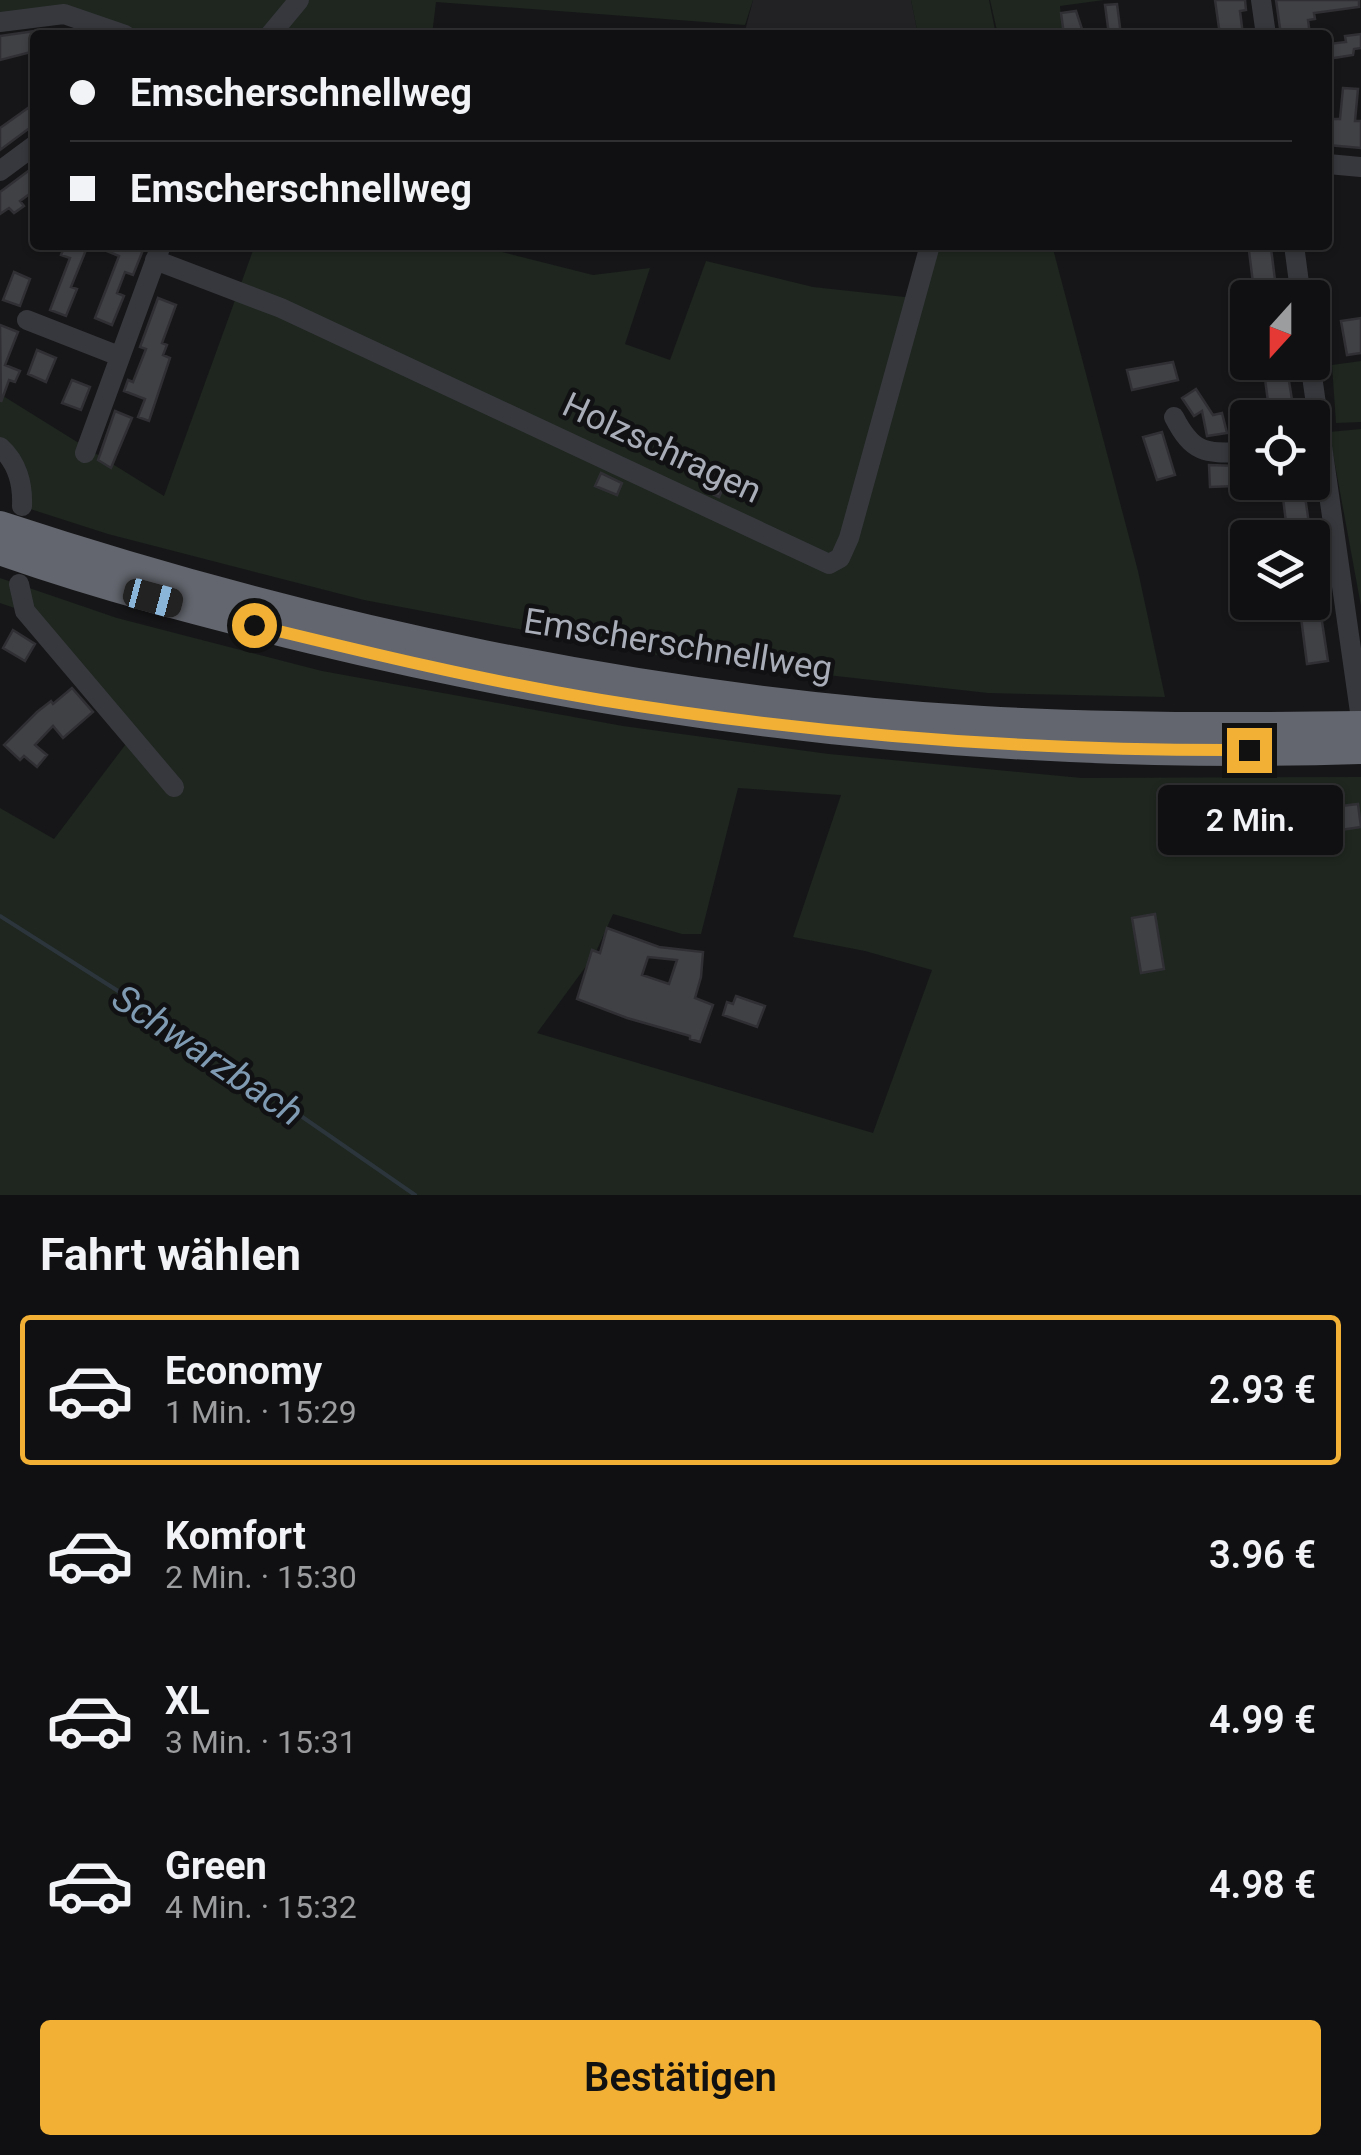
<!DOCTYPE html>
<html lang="de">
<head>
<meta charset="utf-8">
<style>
	body { margin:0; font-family:Roboto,sans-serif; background:#19191b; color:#f1f3f6; height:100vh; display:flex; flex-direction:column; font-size:38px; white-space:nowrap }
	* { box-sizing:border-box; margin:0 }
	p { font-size:32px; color:#9c9d9f }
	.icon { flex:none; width:55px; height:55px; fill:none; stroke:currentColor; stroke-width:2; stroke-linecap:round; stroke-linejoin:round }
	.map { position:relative; height:1195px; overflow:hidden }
	.drawer { display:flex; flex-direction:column; background:#101012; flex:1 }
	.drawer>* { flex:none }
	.top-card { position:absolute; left:30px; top:30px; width:1302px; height:220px; border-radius:10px; box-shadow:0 2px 8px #0004,0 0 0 2px #303032; display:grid; align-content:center; height:220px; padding:0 40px; background:#101012 }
	.needle { width:65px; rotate:201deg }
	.fabs { position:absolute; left:1230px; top:280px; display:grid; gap:20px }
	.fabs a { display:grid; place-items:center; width:100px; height:100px; border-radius:10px; background:#101012; box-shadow:0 2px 8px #0004,0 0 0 2px #303032; font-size:50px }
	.end { position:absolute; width:45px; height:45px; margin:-22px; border:12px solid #f2b134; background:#111; box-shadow:0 0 0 5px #111 }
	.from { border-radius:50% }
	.bubble { position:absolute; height:70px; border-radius:10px; background:#101012; box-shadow:0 2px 8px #0004,0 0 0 2px #303032; font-size:32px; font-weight:600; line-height:70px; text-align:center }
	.car { position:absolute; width:30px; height:60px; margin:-30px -15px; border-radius:12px; box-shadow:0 0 8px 2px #0007; background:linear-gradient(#222 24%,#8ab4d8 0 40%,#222 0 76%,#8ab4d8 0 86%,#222 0) }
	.top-card b { display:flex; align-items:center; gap:35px; height:95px; font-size:38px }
	.top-card b+b { border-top:2px solid #303032 }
	.top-card i { width:25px; height:25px; background:#f1f3f6 }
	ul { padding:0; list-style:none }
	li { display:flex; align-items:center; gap:30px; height:150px; margin:0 20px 15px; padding:0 20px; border:5px solid transparent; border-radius:10px }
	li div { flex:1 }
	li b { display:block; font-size:38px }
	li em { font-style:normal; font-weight:600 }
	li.current { border-color:#f2b134 }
	li>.icon { width:90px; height:90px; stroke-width:1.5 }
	h2 { padding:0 40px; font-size:45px; line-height:120px }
	.action { display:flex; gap:20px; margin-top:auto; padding:20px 40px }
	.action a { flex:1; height:115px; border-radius:10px; background:#f2b134; color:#111; font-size:40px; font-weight:600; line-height:115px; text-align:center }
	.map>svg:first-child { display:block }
	.built { fill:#222225 }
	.green { fill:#1e261f; fill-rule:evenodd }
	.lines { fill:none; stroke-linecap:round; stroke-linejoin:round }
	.stream { stroke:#2c353c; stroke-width:4 }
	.building { fill:#404145; stroke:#303034; stroke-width:2.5; fill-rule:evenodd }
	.minor { stroke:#37383d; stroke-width:20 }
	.highway { stroke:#63666e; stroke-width:30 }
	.route { stroke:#f2b134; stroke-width:12 }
	.labels { text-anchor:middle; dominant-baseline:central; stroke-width:9; stroke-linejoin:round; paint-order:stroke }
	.street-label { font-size:35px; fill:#a8adb8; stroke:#111113 }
	.water-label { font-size:38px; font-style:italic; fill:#7f9bb3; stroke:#111113 }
</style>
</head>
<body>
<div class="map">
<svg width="1361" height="1195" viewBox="0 0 1361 1195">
	<rect width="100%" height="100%" fill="#161618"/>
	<path class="built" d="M 753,0 L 911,0 L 918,35 L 772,35 L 745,31 Z"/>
	<path class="green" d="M 0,0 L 298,0 L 269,35 L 128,35 L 87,19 L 0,20 Z
		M 301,0 L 753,0 L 745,25 L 436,2 L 432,35 L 272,35 Z
		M 911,0 L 989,0 L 996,35 L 918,35 Z
		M 990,0 L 1104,0 L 1060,6 L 1063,35 L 998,35 Z
		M 255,245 L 474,245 L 593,275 L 650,268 L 625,344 L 670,360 L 706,261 L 813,287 L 914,298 L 938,245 L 1052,245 L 1138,571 L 1165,697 L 988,693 L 667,657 L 364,600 L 108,534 L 24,507 L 0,445 L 0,394 L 164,496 Z
		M 1361,361 L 1361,422 L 1336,423 L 1332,365 Z
		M 1361,429 L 1361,606 L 1329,432 Z
		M 0,578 L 117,618 L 322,671 L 623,726 L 829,754 L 1082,778 L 1361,777 L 1361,1195 L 0,1195 L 0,808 L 54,839 L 132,736 L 23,611 L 0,603 ZM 738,788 L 841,795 L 793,937 L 865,951 L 932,970 L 873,1133 L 537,1033 L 595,954 L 613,914 L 682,934 L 701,934 Z"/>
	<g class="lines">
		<path class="stream" d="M 0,916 L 148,1010 L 415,1195"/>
	</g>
	<path class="building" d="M 1215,0 L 1245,0 L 1246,10 L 1240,11 L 1243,35 L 1220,35 Z
		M 1276,0 L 1359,0 L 1359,7 L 1314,13 L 1315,19 L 1308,20 L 1310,35 L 1281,35 Z
		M 1117,4 L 1121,35 L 1109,35 L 1105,5 Z
		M 1076,11 L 1084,35 L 1064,35 L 1061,13 Z
		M 35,31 L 35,51 L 0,60 L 0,36 Z
		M 1361,34 L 1361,48 L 1354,49 L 1353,55 L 1328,59 L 1328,44 L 1346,42 L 1345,36 Z
		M 1343,88 L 1358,89 L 1355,121 L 1361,121 L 1361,148 L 1328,145 L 1328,119 L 1340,119 Z
		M 28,108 L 35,118 L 31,127 L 0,150 L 0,128 Z
		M 35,166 L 35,190 L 20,201 L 24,206 L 14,213 L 9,208 L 0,214 L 0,192 Z
		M 65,245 L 88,245 L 71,287 L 77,289 L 66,316 L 50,310 L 70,258 L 61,255 Z
		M 92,245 L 145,245 L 133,275 L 125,272 L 117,293 L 124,296 L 112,325 L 95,318 L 119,256 Z
		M 1271,248 L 1276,288 L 1254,291 L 1249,251 Z
		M 14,272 L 30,279 L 20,306 L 3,300 Z
		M 158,298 L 176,305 L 162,343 L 167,345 L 163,355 L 170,358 L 149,421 L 138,417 L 145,399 L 124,391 L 128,380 L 133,382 L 146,349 L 140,347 Z
		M 1361,318 L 1361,353 L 1347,355 L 1341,321 Z
		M 0,325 L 18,332 L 5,365 L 20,371 L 15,382 L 9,380 L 1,402 Z
		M 37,350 L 56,358 L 46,382 L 28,374 Z
		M 1173,362 L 1178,380 L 1132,390 L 1127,370 Z
		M 1288,375 L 1293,406 L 1269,409 L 1265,379 Z
		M 72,380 L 90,387 L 81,410 L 62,403 Z
		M 1196,389 L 1213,415 L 1222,413 L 1227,433 L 1207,436 L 1202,411 L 1194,416 L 1182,398 Z
		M 115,411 L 132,418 L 111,468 L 98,460 Z
		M 1162,432 L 1175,475 L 1157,480 L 1143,437 Z
		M 1209,465 L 1239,466 L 1248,469 L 1242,474 L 1242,478 L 1234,477 L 1235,486 L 1210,487 Z
		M 601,473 L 622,483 L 617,495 L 595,486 Z
		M 711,473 L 727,480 L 719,497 L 704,490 Z
		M 1281,482 L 1303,482 L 1311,538 L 1288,538 Z
		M 1299,602 L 1319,602 L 1328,661 L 1307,664 Z
		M 13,630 L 35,644 L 25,661 L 3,648 Z
		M 72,688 L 93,712 L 63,738 L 53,726 L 35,745 L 47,755 L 37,767 L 24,756 L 20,760 L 4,745 L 37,712 L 51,701 L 53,704 Z
		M 1358,804 L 1361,827 L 1327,832 L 1324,808 Z
		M 1155,914 L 1164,969 L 1141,973 L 1132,918 Z
		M 607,928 L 659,947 L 703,952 L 701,977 L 695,998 L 713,1005 L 700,1042 L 690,1039 L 690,1036 L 627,1018 L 577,999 L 592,950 L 600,953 ZM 648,957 L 677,960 L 669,984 L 642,975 Z
		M 736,996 L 765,1006 L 757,1027 L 723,1015 L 727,1002 L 733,1004 Z"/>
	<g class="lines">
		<path class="minor" d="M 1261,0 L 1266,35
			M 0,22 L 64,14 L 125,35
			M 270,35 L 299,0
			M 1328,164 L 1361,167
			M 0,171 L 35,145
			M 1294,245 L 1301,298
			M 155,260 L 281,308 L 829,564 L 840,558 L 849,538 L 930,245
			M 27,320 L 119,356
			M 1310,362 L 1361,719
			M 1174,417 C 1194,456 1207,453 1248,452
			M 0,447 C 17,462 23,484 22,506
			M 85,453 L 161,245
			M 19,584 L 25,611 L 174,787"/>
		<path class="highway" d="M 0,526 C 316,630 651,702 983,721 C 1109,728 1235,728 1361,726
			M 0,550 C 102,586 207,613 312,639 C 656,722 1008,760 1361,749"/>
	</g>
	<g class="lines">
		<path class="route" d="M 254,625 C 369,653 485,681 601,700 C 815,735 1033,751 1249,750"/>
	</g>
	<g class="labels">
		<g class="street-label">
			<text transform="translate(662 448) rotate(25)">Holzschragen</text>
			<text transform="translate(678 645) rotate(9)">Emscherschnellweg</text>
		</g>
		<g class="water-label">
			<text transform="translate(208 1055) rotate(34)">Schwarzbach</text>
		</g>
	</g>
</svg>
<div class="fabs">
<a><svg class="needle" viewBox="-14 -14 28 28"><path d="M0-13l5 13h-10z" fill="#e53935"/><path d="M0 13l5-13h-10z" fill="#9c9d9f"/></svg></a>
<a><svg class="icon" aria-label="locate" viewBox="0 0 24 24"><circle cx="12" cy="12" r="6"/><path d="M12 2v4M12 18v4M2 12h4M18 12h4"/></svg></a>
<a><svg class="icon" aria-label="layers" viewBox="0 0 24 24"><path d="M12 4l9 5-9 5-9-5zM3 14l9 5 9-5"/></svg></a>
</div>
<i class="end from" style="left:254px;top:625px"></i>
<i class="end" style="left:1249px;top:750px"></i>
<div class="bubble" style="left:1158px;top:785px;width:185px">2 Min.</div>
<i class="car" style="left:153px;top:598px;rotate:105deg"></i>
<div class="top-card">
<b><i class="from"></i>Emscherschnellweg</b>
<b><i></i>Emscherschnellweg</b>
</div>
</div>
<section class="drawer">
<h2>Fahrt wählen</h2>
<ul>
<li class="current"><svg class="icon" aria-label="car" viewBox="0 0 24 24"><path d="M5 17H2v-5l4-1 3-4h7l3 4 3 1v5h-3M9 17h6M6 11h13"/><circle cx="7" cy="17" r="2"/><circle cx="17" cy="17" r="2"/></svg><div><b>Economy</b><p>1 Min. · 15:29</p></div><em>2.93 €</em></li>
<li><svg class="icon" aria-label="car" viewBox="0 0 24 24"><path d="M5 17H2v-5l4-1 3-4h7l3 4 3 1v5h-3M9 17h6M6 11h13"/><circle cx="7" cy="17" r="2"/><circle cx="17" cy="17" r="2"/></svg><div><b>Komfort</b><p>2 Min. · 15:30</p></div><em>3.96 €</em></li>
<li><svg class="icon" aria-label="car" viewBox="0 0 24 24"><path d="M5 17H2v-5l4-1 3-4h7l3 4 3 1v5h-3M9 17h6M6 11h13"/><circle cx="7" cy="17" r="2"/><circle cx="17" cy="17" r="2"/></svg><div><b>XL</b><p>3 Min. · 15:31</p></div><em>4.99 €</em></li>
<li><svg class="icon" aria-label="car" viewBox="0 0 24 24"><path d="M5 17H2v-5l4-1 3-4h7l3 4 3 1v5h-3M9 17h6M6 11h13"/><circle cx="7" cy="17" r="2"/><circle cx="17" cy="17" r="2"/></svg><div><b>Green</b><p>4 Min. · 15:32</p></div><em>4.98 €</em></li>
</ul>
<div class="action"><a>Bestätigen</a></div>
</section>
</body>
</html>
